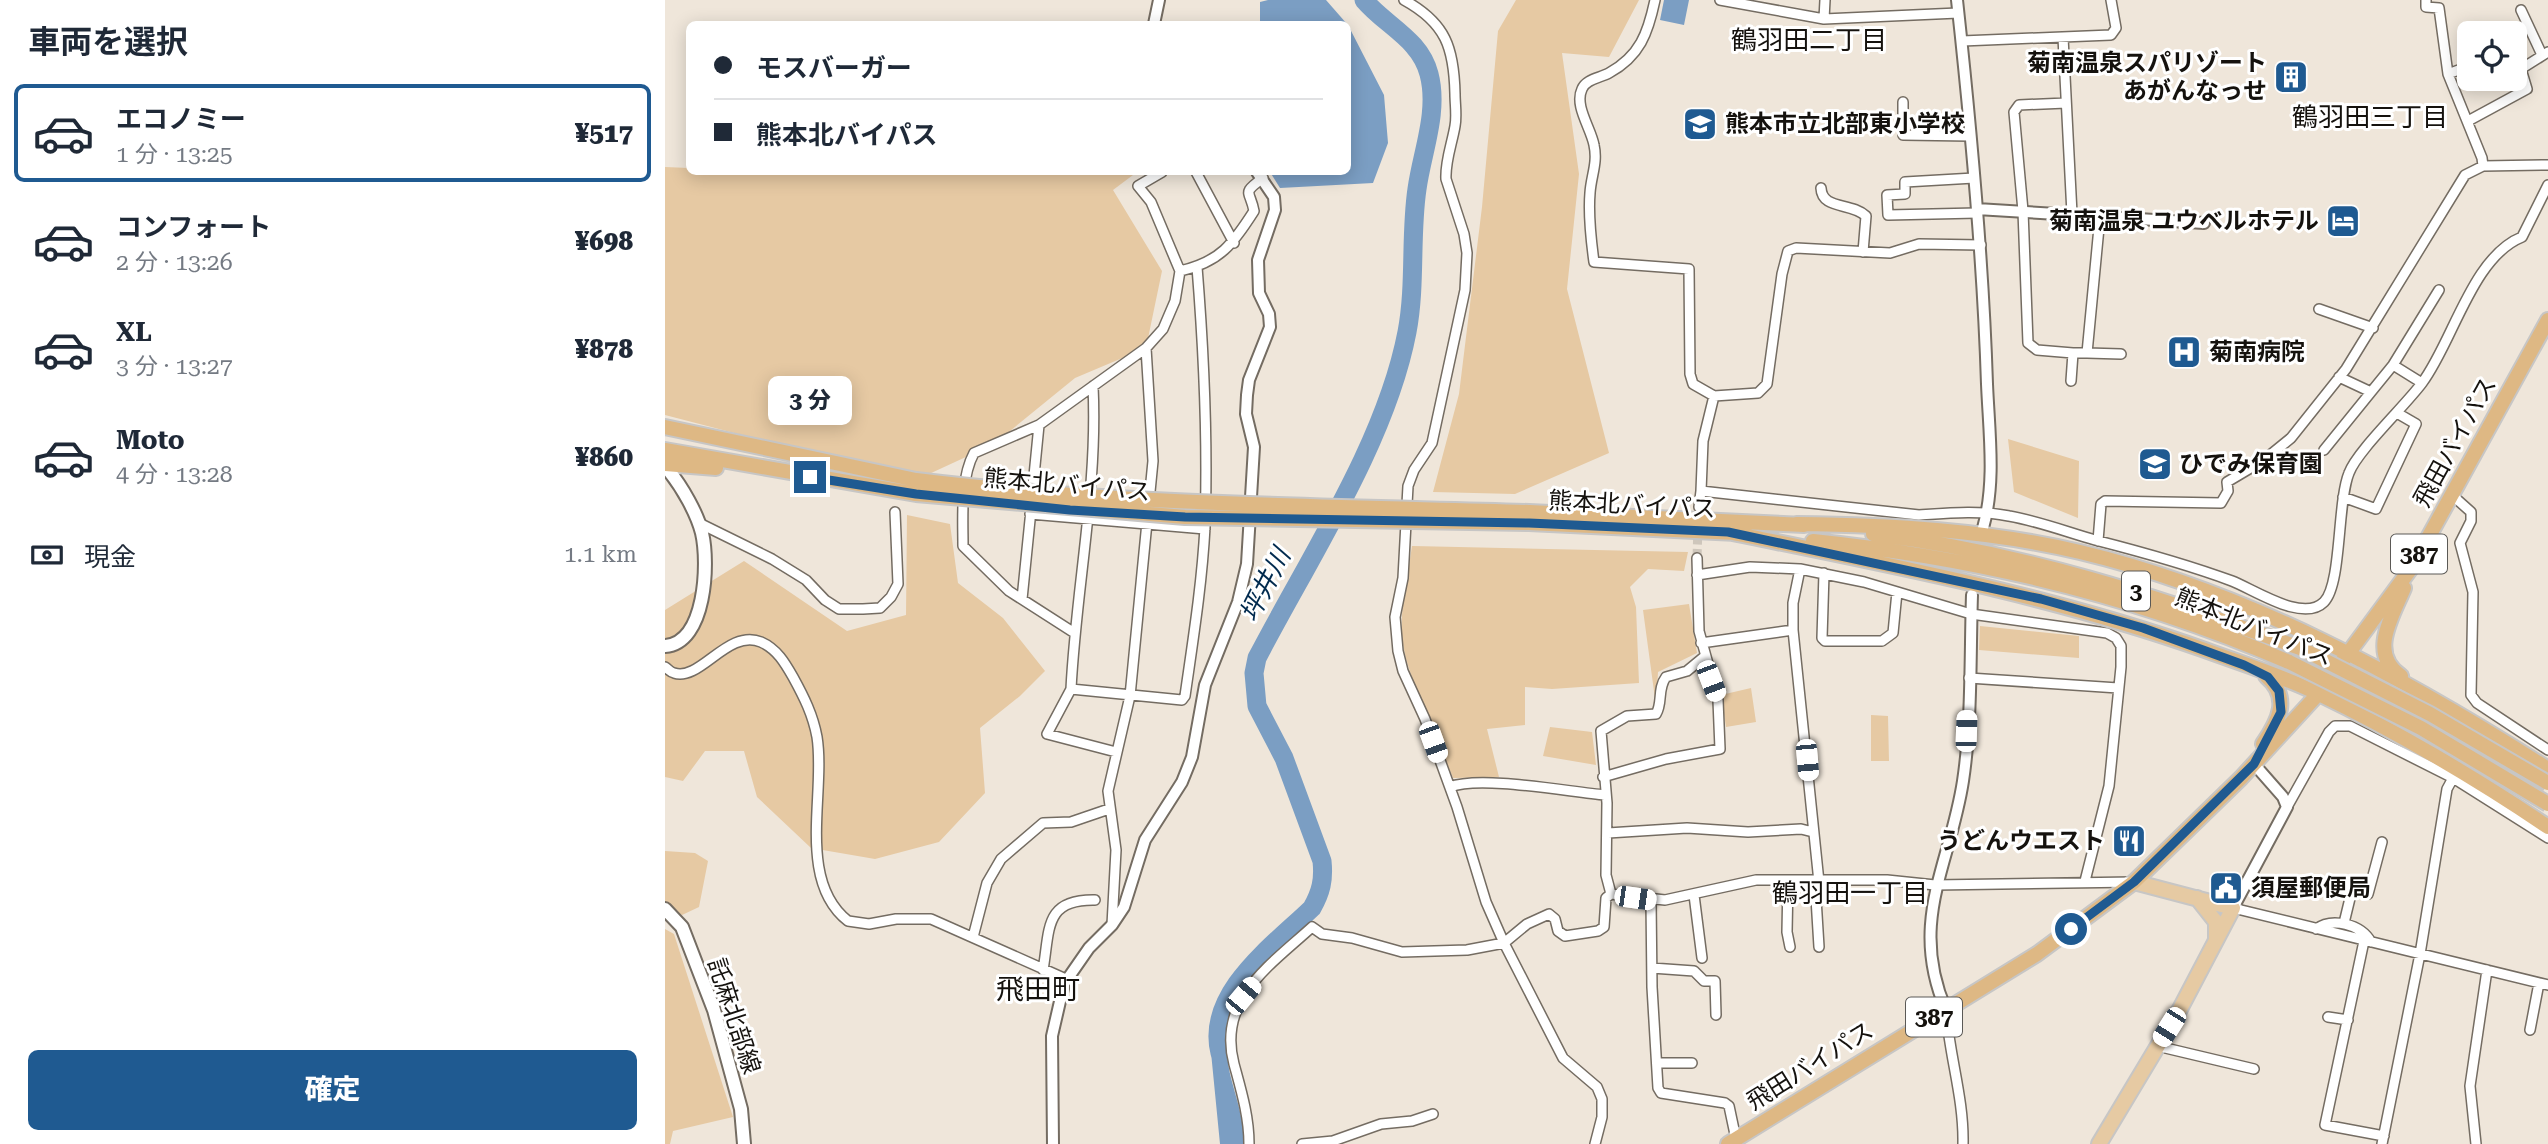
<!DOCTYPE html>
<html lang="ja">
<head>
<meta charset="utf-8">
<style>
	body { margin:0; font-family:"Roboto Serif","Noto Sans JP",serif; background:#f6f6f7; color:#1f2937; height:100vh; display:flex; flex-direction:column; font-size:26px; white-space:nowrap }
	* { box-sizing:border-box; margin:0 }
	p { font-size:23px; color:#747a83 }
	.icon { flex:none; width:38px; height:38px; fill:none; stroke:currentColor; stroke-width:2; stroke-linecap:round; stroke-linejoin:round }
	.map { position:relative; flex:1; overflow:hidden }
	.panel { display:flex; flex-direction:column; background:#fff; width:665px }
	.panel>* { flex:none }
	.top-card { position:absolute; left:21px; top:21px; width:665px; height:154px; border-radius:10px; box-shadow:0 4px 18px #0003; display:grid; align-content:center; height:154px; padding:0 28px; background:#fff }
	.buttons { position:absolute; left:1792px; top:21px; display:grid; gap:14px }
	.buttons a { display:grid; place-items:center; width:70px; height:70px; border-radius:10px; background:#fff; box-shadow:0 4px 18px #0003; font-size:35px }
	.end { position:absolute; width:32px; height:32px; margin:-16px; border:9px solid #1f5a91; background:#fff; box-shadow:0 0 0 4px #fff }
	.from { border-radius:50% }
	.bubble { position:absolute; height:49px; border-radius:10px; background:#fff; box-shadow:0 4px 18px #0003; font-size:23px; font-weight:800; line-height:49px; text-align:center }
	.car { position:absolute; width:21px; height:42px; margin:-21px -10px; border-radius:9px; box-shadow:0 0 5px 2px #0007; background:linear-gradient(#fff 24%,#345 0 40%,#fff 0 76%,#345 0 86%,#fff 0) }
	.top-card b { display:flex; align-items:center; gap:24px; height:66px; font-size:26px }
	.top-card b+b { border-top:2px solid #e0e1e3 }
	.top-card i { width:18px; height:18px; background:#1f2937 }
	ul { padding:0; list-style:none }
	li { display:flex; align-items:center; gap:21px; height:98px; margin:0 14px 10px; padding:0 14px; border:4px solid transparent; border-radius:10px }
	li div { flex:1 }
	li b { display:block; font-size:26px }
	li em { font-style:normal; font-weight:800 }
	li.current { border-color:#1f5a91 }
	li>.icon { width:63px; height:63px; stroke-width:1.5 }
	h2 { padding:0 28px; font-size:32px; line-height:84px }
	.pay { display:flex; align-items:center; gap:18px; height:77px; padding:0 28px; font-size:26px }
	.pay p { margin-inline-start:auto }
	.primary-button { display:flex; gap:14px; margin-top:auto; padding:14px 28px }
	.primary-button a { flex:1; height:80px; border-radius:10px; background:#1f5a91; color:#fff; font-size:28px; font-weight:800; line-height:80px; text-align:center }
	main { display:flex; flex:1; min-height:0 }
	.map>svg:first-child { display:block }
	.green { fill:#e6c9a3 }
	.water { fill:#7b9ec3 }
	.lines { fill:none; stroke-linecap:round; stroke-linejoin:round }
	.river { stroke:#7b9ec3; stroke-width:19 }
	.minor-tunnel { stroke:#cec6bb; stroke-width:9; stroke-dasharray:9 4.5; stroke-linecap:butt }
	.minor-casing { stroke:#746c62; stroke-width:12 }
	.tertiary-casing { stroke:#746c62; stroke-width:14 }
	.secondary-casing { stroke:#746c62; stroke-width:16 }
	.primary-casing { stroke:#c7c6c5; stroke-width:18 }
	.trunk-casing { stroke:#c7c6c5; stroke-width:18 }
	.minor { stroke:#fff; stroke-width:9 }
	.tertiary { stroke:#fff; stroke-width:10 }
	.secondary { stroke:#fff; stroke-width:12 }
	.primary { stroke:#e6caa3; stroke-width:14 }
	.trunk { stroke:#deb884; stroke-width:14 }
	.trunk-bridge-casing { stroke:#c7c6c5; stroke-width:18; stroke-linecap:butt }
	.trunk-bridge { stroke:#deb884; stroke-width:14 }
	.route { stroke:#1f5a91; stroke-width:9 }
	.labels { text-anchor:middle; dominant-baseline:central; stroke-width:6; stroke-linejoin:round; paint-order:stroke }
	.shield { fill:#fff; stroke:#5b5956; stroke-width:2 }
	.shield-label { font-size:23px; font-weight:bold; fill:#15120e }
	.poi-label { font-size:24px; font-weight:bold; fill:#15120e; stroke:#fff; text-anchor:start }
	.street-label { font-size:24px; fill:#15120e; stroke:#fff }
	.neighbourhood-label { font-size:26px; fill:#15120e; stroke:#fff }
	.water-label { font-size:26px; font-style:italic; fill:#012a4e; stroke:#fff }
	.quarter-label { font-size:28px; fill:#15120e; stroke:#fff }
</style>
</head>
<body>
<main>
<section class="panel">
<h2>車両を選択</h2>
<ul>
<li class="current"><svg class="icon" aria-label="car" viewBox="0 0 24 24"><path d="M5 17H2v-5l4-1 3-4h7l3 4 3 1v5h-3M9 17h6M6 11h13"/><circle cx="7" cy="17" r="2"/><circle cx="17" cy="17" r="2"/></svg><div><b>エコノミー</b><p>1 分 · 13:25</p></div><em>¥517</em></li>
<li><svg class="icon" aria-label="car" viewBox="0 0 24 24"><path d="M5 17H2v-5l4-1 3-4h7l3 4 3 1v5h-3M9 17h6M6 11h13"/><circle cx="7" cy="17" r="2"/><circle cx="17" cy="17" r="2"/></svg><div><b>コンフォート</b><p>2 分 · 13:26</p></div><em>¥698</em></li>
<li><svg class="icon" aria-label="car" viewBox="0 0 24 24"><path d="M5 17H2v-5l4-1 3-4h7l3 4 3 1v5h-3M9 17h6M6 11h13"/><circle cx="7" cy="17" r="2"/><circle cx="17" cy="17" r="2"/></svg><div><b>XL</b><p>3 分 · 13:27</p></div><em>¥878</em></li>
<li><svg class="icon" aria-label="car" viewBox="0 0 24 24"><path d="M5 17H2v-5l4-1 3-4h7l3 4 3 1v5h-3M9 17h6M6 11h13"/><circle cx="7" cy="17" r="2"/><circle cx="17" cy="17" r="2"/></svg><div><b>Moto</b><p>4 分 · 13:28</p></div><em>¥860</em></li>
</ul>
<div class="pay"><svg class="icon" aria-label="cash" viewBox="0 0 24 24"><path d="M3 7h18v10H3z"/><circle cx="12" cy="12" r="2"/></svg>現金<p>1.1 km</p></div>
<div class="primary-button"><a>確定</a></div>
</section>
<div class="map">
<svg width="1883" height="1144" viewBox="0 0 1883 1144">
	<rect width="100%" height="100%" fill="#efe6da"/>
	<path class="green" d="M 851,0 L 974,0 L 944,57 L 897,53 L 914,174 L 902,289 L 944,453 L 850,494 L 768,492 L 794,394 L 817,207 L 833,31 Z
		M 0,167 L 24,168 L 24,172 L 472,172 L 448,190 L 497,271 L 481,348 L 410,378 L 329,444 L 251,480 L 0,415 Z
		M 1343,439 L 1414,461 L 1413,518 L 1349,492 Z
		M 242,515 L 285,524 L 293,583 L 338,618 L 380,671 L 355,696 L 315,728 L 320,793 L 274,842 L 210,859 L 146,848 L 92,797 L 79,751 L 40,751 L 18,781 L 0,777 L 0,610 L 79,561 L 182,631 L 241,615 Z
		M 747,546 L 748,546 L 1023,552 L 1019,571 L 983,569 L 965,587 L 971,607 L 974,683 L 887,689 L 860,687 L 860,725 L 822,729 L 834,777 L 788,778 C 774,742 739,671 737,636 C 735,606 743,575 747,546 Z
		M 1024,604 L 1032,653 L 993,672 L 991,706 L 978,610 Z
		M 1315,626 L 1414,636 L 1414,658 L 1314,650 Z
		M 1086,688 L 1091,722 L 1061,727 L 1056,695 Z
		M 1206,715 L 1223,716 L 1224,761 L 1206,761 Z
		M 885,727 L 927,732 L 931,765 L 878,756 Z
		M 0,851 L 30,853 L 43,861 L 34,907 L 17,915 L 0,905 Z
		M 0,929 L 9,934 L 68,1117 L 8,1131 L 5,1144 L 0,1144 Z"/>
	<path class="water" d="M 603,0 L 661,0 L 682,24 L 595,24 L 595,2 Z
		M 999,0 L 1024,0 L 1019,25 L 995,20 Z
		M 683,25 L 719,95 L 723,143 L 708,183 L 615,188 L 605,172 L 682,172 Z
		M 559,1027 C 561,1044 562,1062 566,1078 C 572,1101 579,1120 579,1144 L 555,1144 L 544,1032 Z"/>
	<g class="lines">
		<path class="river" d="M 555,1053 C 540,993 609,945 647,908 C 656,892 659,880 657,861 L 619,758 L 592,706 L 589,673 L 592,658 C 644,558 721,442 742,332 C 751,285 745,236 752,189 C 757,152 774,112 764,74 C 755,39 721,26 699,0"/>
		<path class="minor-tunnel" d="M 1032,558 L 1033,526"/>
		<g class="minor-casing">
			<path id="minor" d="M 739,0 C 781,23 789,48 790,94 C 790,104 792,116 790,126 C 787,144 780,161 781,179 L 799,234 L 802,253 L 800,290 L 767,443 L 749,470 L 743,486 L 738,578 L 730,617 L 733,651 L 738,671 L 760,719 L 792,807 L 821,902 L 839,943 L 898,1058 L 932,1087 L 937,1099 L 937,1117 L 930,1144
				M 990,0 C 983,33 975,56 944,73 C 935,78 921,79 917,89 C 909,106 926,128 929,145 C 933,163 926,176 925,193 C 923,216 926,240 929,262 L 1024,269 L 1025,374 L 1028,384 L 1049,396 L 1093,393 L 1102,384 L 1117,274 L 1123,251 L 1131,248 L 1225,253 L 1254,244 L 1316,245
				M 1055,0 L 1159,19 L 1293,13
				M 1761,0 L 1761,7 L 1774,8 L 1783,74 L 1804,66
				M 1856,10 L 1877,55
				M 1159,19 L 1160,0
				M 1398,37 L 1407,214
				M 1297,41 L 1446,35 L 1451,28 L 1446,0
				M 1783,74 L 1817,158 L 1818,166
				M 1238,102 L 1238,135 L 1305,136
				M 1401,103 L 1354,105 L 1349,112 L 1358,211 L 1363,343 L 1372,350 L 1408,353
				M 1803,121 L 1862,89 L 1856,69 L 1883,52
				M 497,172 L 473,186 L 486,202 L 515,271
				M 531,172 L 569,243
				M 1309,178 L 1240,182 L 1240,194 L 1222,195 L 1223,215 L 1312,213
				M 1156,188 C 1157,210 1186,202 1201,216 L 1198,252
				M 1435,217 L 1422,353 L 1456,354
				M 1654,309 L 1708,328
				M 1728,365 L 1757,383
				M 1406,381 L 1408,353 L 1422,353
				M 428,386 C 433,488 411,588 406,689 L 517,700 L 520,696 C 528,640 537,584 540,527 C 543,440 539,354 532,267
				M 1706,392 L 1728,365 L 1774,290
				M 1659,450 L 1706,392 L 1674,377
				M 1036,491 L 1038,441 L 1049,396
				M 1787,495 L 1806,512 L 1806,521 L 1795,543 L 1808,592 L 1806,695 L 1812,703 L 1883,750
				M 367,496 L 374,425
				M 1678,497 L 1711,509 L 1751,424 L 1732,413
				M 1034,507 L 1036,491 L 1254,515 C 1283,513 1315,510 1344,516 C 1373,521 1402,532 1430,540 C 1477,552 1521,564 1567,581 C 1590,590 1638,623 1659,602 C 1677,584 1672,502 1684,473 C 1692,451 1740,406 1757,383 C 1788,342 1807,257 1857,237 L 1883,185
				M 365,514 L 540,529
				M 34,523 L 107,559 L 141,580 L 160,600 L 174,609 L 198,609 L 215,608 L 226,597 L 233,584 L 230,512
				M 1433,541 L 1436,504 L 1440,501 L 1556,503 L 1563,491 L 1562,482 L 1599,460 L 1626,438 L 1681,369 L 1800,175 L 1818,166 L 1883,165
				M 1135,569 L 1199,582 L 1306,614 L 1442,633 L 1451,638 L 1456,646 L 1456,667 L 1444,786 L 1420,881
				M 1159,573 L 1157,638 L 1160,641 L 1217,641 L 1228,633 L 1232,592
				M 1032,575 L 1085,567 L 1135,569 L 1128,603 L 1128,630 L 1154,882
				M 357,599 L 366,510
				M 408,632 L 344,591 L 298,546 C 298,518 295,479 309,453 L 374,425 L 481,348 L 498,329 L 510,301 L 515,271 C 555,262 568,244 589,211 C 585,190 576,194 598,178
				M 1036,643 L 1128,630
				M 0,667 C 3,669 5,672 9,673 C 35,682 63,628 96,642 C 112,649 120,663 128,677 C 139,697 148,715 152,737 C 161,793 131,880 183,921 L 204,924 L 231,919 L 266,919 L 401,979
				M 1304,678 L 1453,688
				M 406,689 L 382,734 L 451,752
				M 938,777 L 1001,759 L 1055,749 L 1053,700 L 1034,631 L 1032,558
				M 785,787 C 815,775 904,792 940,795
				M 1622,807 L 1664,732 L 1670,726 L 1685,726 L 1788,778 L 1883,838
				M 943,833 L 1022,828 L 1083,832 L 1136,829 L 1148,832
				M 1123,881 L 1122,932 L 1125,947
				M 1150,882 L 1154,947
				M 946,894 L 1000,900 L 1091,880 L 1222,880 L 1270,885 L 1469,882
				M 946,894 L 941,875 L 942,803 L 936,731 L 962,716 L 991,714 C 998,703 992,689 1001,677 L 1022,671 L 1039,657
				M 1029,895 L 1037,958
				M 986,901 L 987,987 L 993,1088 L 996,1093 L 1060,1103 L 1064,1106 L 1071,1139
				M 1568,908 L 1883,985
				M 1679,923 L 1687,890 L 1703,894 L 1717,842
				M 447,925 L 451,850 L 443,791 L 465,696 L 488,461 L 481,348
				M 1651,929 C 1667,917 1696,924 1706,942
				M 308,937 L 322,883 L 336,859 L 378,823 L 406,822 L 444,809
				M 1699,941 L 1660,1125 L 1719,1136
				M 987,968 L 1029,971 L 1039,981 L 1050,981 L 1051,1015
				M 378,970 C 385,929 379,899 430,900
				M 1281,1010 C 1284,1055 1299,1098 1298,1144
				M 1663,1017 L 1683,1020
				M 1865,1030 L 1874,983
				M 1492,1046 L 1589,1069
				M 993,1063 L 1027,1063
				M 584,1144 C 584,1116 576,1090 569,1064 C 552,1000 604,966 647,927 L 657,934 L 687,938 L 737,952 L 802,950 L 839,943 L 862,924 L 884,914 L 890,919 L 893,931 L 900,936 L 933,931 L 939,927 L 941,898 L 946,894
				M 637,1144 L 668,1141 L 716,1124 L 747,1121 L 768,1114
				M 1717,1144 L 1755,954 L 1782,789 L 1788,778
				M 1811,1144 L 1805,1086 L 1822,970"/>
		</g>
		<g class="tertiary-casing">
			<path id="tertiary" d="M 1292,0 C 1306,128 1318,256 1322,384 C 1324,432 1331,482 1318,528
				M 489,24 L 494,0
				M 1312,209 L 1539,223
				M 1568,908 L 1622,807 L 1618,797 L 1589,764
				M 1281,1010 C 1243,921 1285,866 1298,781 C 1307,721 1305,656 1307,595
				M 388,1144 L 387,1036 L 399,984 L 424,948 L 447,925 L 459,907 L 480,840 L 517,782 L 527,757 L 540,685 L 573,602 L 582,564 L 589,447 L 581,414 L 582,395 L 584,380 L 605,327 L 604,314 L 594,293 L 593,260 L 610,210 L 609,197 L 592,172"/>
		</g>
		<g class="secondary-casing">
			<path id="secondary" d="M 0,646 C 41,643 44,563 37,533 C 32,513 17,487 4,471
				M 0,909 L 17,927 L 49,1010 L 76,1109 L 79,1144"/>
		</g>
		<g class="primary-casing">
			<path id="primary" d="M 1532,898 L 1551,922 L 1551,938
				M 1434,1144 L 1515,1009 L 1568,908 L 1469,882"/>
		</g>
		<g class="trunk-casing">
			<path id="trunk" d="M 0,427 L 251,480
				M 0,450 L 251,494
				M 0,464 L 51,468
				M 864,512 L 1139,525
				M 864,523 L 1072,533
				M 1132,524 C 1227,525 1322,530 1415,552 C 1583,592 1739,677 1883,769
				M 1063,532 C 1224,565 1385,595 1540,650 C 1578,664 1618,676 1654,694 C 1729,730 1814,780 1883,827
				M 1208,534 C 1361,553 1491,596 1635,648
				M 1148,541 C 1312,558 1472,596 1624,662
				M 1736,676 C 1703,654 1727,617 1739,588
				M 1598,744 C 1614,721 1626,697 1601,676
				M 1063,1144 L 1372,954 L 1469,882 L 1576,778 L 1654,693 L 1747,567 L 1883,320"/>
		</g>
		<use href="#minor" class="minor"/>
		<use href="#tertiary" class="tertiary"/>
		<use href="#secondary" class="secondary"/>
		<use href="#primary" class="primary"/>
		<use href="#trunk" class="trunk"/>
		<g class="trunk-bridge-casing">
			<path id="trunk-bridge" d="M 251,480 C 454,505 659,506 864,512
				M 251,494 L 520,517 L 864,523
				M 1635,648 L 1765,714 L 1883,783
				M 1624,662 L 1756,728 L 1883,804"/>
		</g>
		<use href="#trunk-bridge" class="trunk-bridge"/>
	</g>
	<g class="lines">
		<path class="route" d="M 145,477 L 251,494 L 405,510 L 520,517 L 864,523 L 1063,532 L 1376,599 L 1478,628 L 1579,665 L 1603,677 L 1614,691 L 1616,712 L 1589,764 L 1469,882 L 1406,929"/>
	</g>
	<defs>
		<g id="building-square" transform="scale(1.75)"><rect x="-9" y="-9" width="18" height="18" rx="4" fill="#1f5a91" stroke="#fff"/><path d="M-4-6H4V6H1V3H-1V6H-4ZM-2.5-4.3h1.7v1.8h-1.7ZM.8-4.3h1.7v1.8H.8ZM-2.5-1h1.7V.8h-1.7ZM.8-1h1.7V.8H.8Z" fill="#fff"/></g>
		<g id="school-square" transform="scale(1.75)"><rect x="-9" y="-9" width="18" height="18" rx="4" fill="#1f5a91" stroke="#fff"/><path d="M0-5L7-2L0 1L-7-2ZM-4 1L0 2.5L4 1V4Q0 6-4 4Z" fill="#fff"/></g>
		<g id="hotel-square" transform="scale(1.75)"><rect x="-9" y="-9" width="18" height="18" rx="4" fill="#1f5a91" stroke="#fff"/><path d="M-6-4.5h1.5V1H6V5H4.5V3h-9V5H-6ZM-4 0a1.8 1.8 0 1 1 3.6 0ZM.5 0V-2.5h3Q6-2.5 6 0Z" fill="#fff"/></g>
		<g id="hospital-square" transform="scale(1.75)"><rect x="-9" y="-9" width="18" height="18" rx="4" fill="#1f5a91" stroke="#fff"/><path d="M-5-5h3v3.5h4V-5h3V5h-3V1.5h-4V5h-3Z" fill="#fff"/></g>
		<g id="restaurant-square" transform="scale(1.75)"><rect x="-9" y="-9" width="18" height="18" rx="4" fill="#1f5a91" stroke="#fff"/><path d="M-5-6h1v4h1v-4h1v4h1v-4h1v5L-1.5 .5V6h-2V.5L-5-1ZM5-6V6H3V1.5H1.5Q1.5-4 5-6Z" fill="#fff"/></g>
		<g id="civic-square" transform="scale(1.75)"><rect x="-9" y="-9" width="18" height="18" rx="4" fill="#1f5a91" stroke="#fff"/><path d="M-.6-6.5H3V-4.5H.6V-3L4-1V1h2V6H-6V1h2V-1L-.6-3ZM-1.2 2.5V6h2.4V2.5Z" fill="#fff"/></g>
	</defs>
	<g fill-rule="evenodd">
		<use href="#building-square" x="1626" y="77"/>
		<use href="#school-square" x="1035" y="124"/>
		<use href="#hotel-square" x="1678" y="221"/>
		<use href="#hospital-square" x="1519" y="352"/>
		<use href="#school-square" x="1490" y="464"/>
		<use href="#restaurant-square" x="1464" y="841"/>
		<use href="#civic-square" x="1561" y="888"/>
	</g>
	<g class="labels">
		<g class="shield">
			<rect x="1726" y="534.5" width="56" height="39" rx="5"/>
			<rect x="1457" y="571.5" width="28" height="39" rx="5"/>
			<rect x="1241" y="997.5" width="56" height="39" rx="5"/>
		</g>
		<g class="shield-label">
			<text x="1754" y="554">387</text>
			<text x="1471" y="591">3</text>
			<text x="1269" y="1017">387</text>
		</g>
		<g class="poi-label">
			<text x="1602" y="63" text-anchor="end">菊南温泉スパリゾート<tspan x="1602" dy="28">あがんなっせ</tspan></text>
			<text x="1060" y="124">熊本市立北部東小学校</text>
			<text x="1654" y="221" text-anchor="end">菊南温泉 ユウベルホテル</text>
			<text x="1544" y="352">菊南病院</text>
			<text x="1514" y="464">ひでみ保育園</text>
			<text x="1440" y="841" text-anchor="end">うどんウエスト</text>
			<text x="1586" y="888">須屋郵便局</text>
		</g>
		<g class="street-label">
			<text transform="translate(1790 442) rotate(-61)">飛田バイパス</text>
			<text transform="translate(402 485) rotate(5)">熊本北バイパス</text>
			<text transform="translate(967 505) rotate(3)">熊本北バイパス</text>
			<text transform="translate(1589 627) rotate(22)">熊本北バイパス</text>
			<text transform="translate(69 1016) rotate(72)">託麻北部線</text>
			<text transform="translate(1145 1066) rotate(-32)">飛田バイパス</text>
		</g>
		<g class="neighbourhood-label">
			<text x="1144" y="40">鶴羽田二丁目</text>
			<text x="1705" y="117">鶴羽田三丁目</text>
			<text x="1185" y="893">鶴羽田一丁目</text>
		</g>
		<g class="water-label">
			<text transform="translate(600 585) rotate(-63)">坪井川</text>
		</g>
		<g class="quarter-label">
			<text x="373" y="989">飛田町</text>
		</g>
	</g>
</svg>
<div class="buttons">
<a><svg class="icon" aria-label="locate" viewBox="0 0 24 24"><circle cx="12" cy="12" r="6"/><path d="M12 2v4M12 18v4M2 12h4M18 12h4"/></svg></a>
</div>
<i class="end from" style="left:1406px;top:929px"></i>
<i class="end" style="left:145px;top:477px"></i>
<div class="bubble" style="left:103px;top:376px;width:84px">3 分</div>
<i class="car" style="left:1046px;top:681px;rotate:159deg"></i>
<i class="car" style="left:1301px;top:731px;rotate:2deg"></i>
<i class="car" style="left:768px;top:742px;rotate:160deg"></i>
<i class="car" style="left:1142px;top:760px;rotate:175deg"></i>
<i class="car" style="left:970px;top:898px;rotate:98deg"></i>
<i class="car" style="left:578px;top:996px;rotate:40deg"></i>
<i class="car" style="left:1504px;top:1027px;rotate:212deg"></i>
<div class="top-card">
<b><i class="from"></i>モスバーガー</b>
<b><i></i>熊本北バイパス</b>
</div>
</div>
</main>
</body>
</html>
